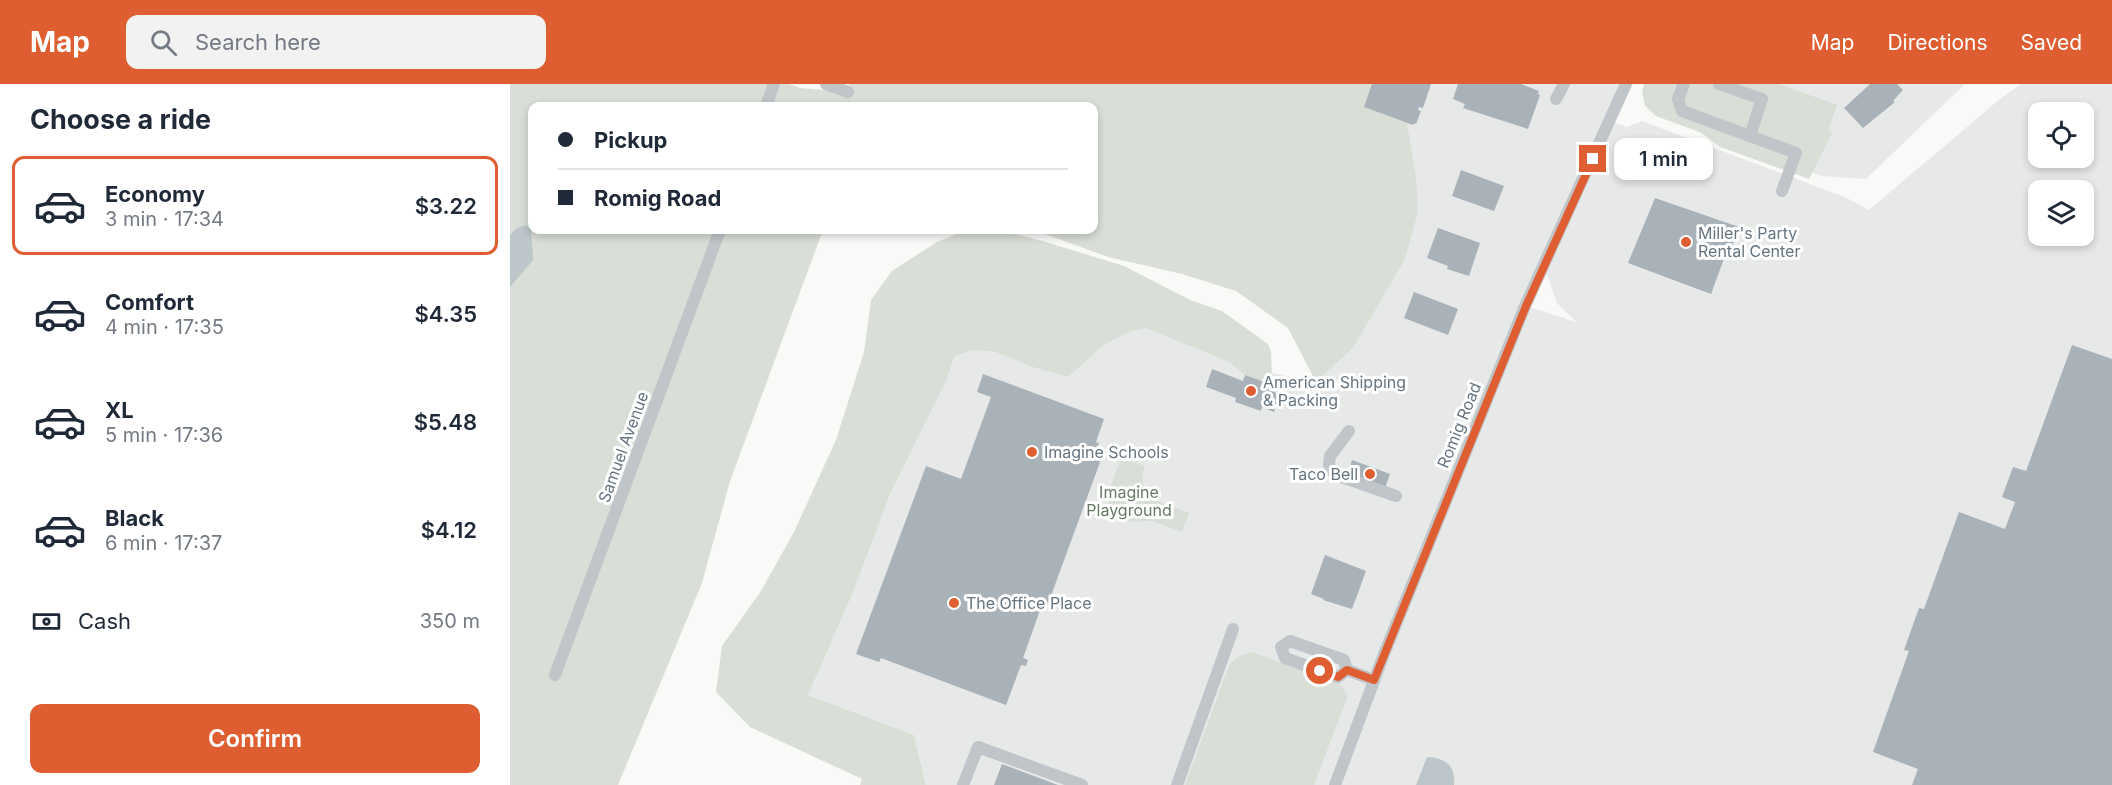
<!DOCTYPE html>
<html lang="en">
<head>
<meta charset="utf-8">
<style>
	body { margin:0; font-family:Inter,sans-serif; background:#f2f2f3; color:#1f2937; height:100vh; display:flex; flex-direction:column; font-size:22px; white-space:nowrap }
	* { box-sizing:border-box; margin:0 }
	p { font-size:20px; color:#747a83 }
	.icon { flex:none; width:33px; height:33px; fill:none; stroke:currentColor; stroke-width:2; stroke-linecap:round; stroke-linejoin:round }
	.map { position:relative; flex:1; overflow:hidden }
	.drawer { display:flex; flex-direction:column; background:#fff; width:510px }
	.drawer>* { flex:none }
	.guide { position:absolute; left:18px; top:18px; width:570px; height:132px; border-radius:12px; box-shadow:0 3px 9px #0003; display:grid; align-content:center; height:132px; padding:0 30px; background:#fff }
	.buttons { position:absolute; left:1518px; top:18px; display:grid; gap:12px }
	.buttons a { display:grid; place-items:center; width:66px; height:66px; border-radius:12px; background:#fff; box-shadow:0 3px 9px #0003; font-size:30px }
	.end { position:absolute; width:27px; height:27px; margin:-14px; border:8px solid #df5e31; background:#fff; box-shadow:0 0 0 3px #fff }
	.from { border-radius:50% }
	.bubble { position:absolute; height:42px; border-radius:12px; background:#fff; box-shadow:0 3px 9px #0003; font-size:20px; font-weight:600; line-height:42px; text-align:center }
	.guide b { display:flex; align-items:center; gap:21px; height:57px; font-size:22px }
	.guide b+b { border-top:2px solid #e0e1e3 }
	.guide i { width:15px; height:15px; background:#1f2937 }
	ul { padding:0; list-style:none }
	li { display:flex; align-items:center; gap:18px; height:99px; margin:0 12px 9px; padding:0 18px; border:3px solid transparent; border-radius:12px }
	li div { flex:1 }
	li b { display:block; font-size:22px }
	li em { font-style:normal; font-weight:600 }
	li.selected { border-color:#df5e31 }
	li>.icon { width:54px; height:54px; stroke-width:1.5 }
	h2 { padding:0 30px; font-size:27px; line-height:72px }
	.pay { display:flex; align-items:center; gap:15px; height:66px; padding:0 30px; font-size:22px }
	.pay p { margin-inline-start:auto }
	.primary-button { display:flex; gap:12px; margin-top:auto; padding:12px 30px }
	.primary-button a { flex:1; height:69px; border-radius:12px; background:#df5e31; color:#fff; font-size:24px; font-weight:600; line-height:69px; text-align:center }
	header { display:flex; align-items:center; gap:36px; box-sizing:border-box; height:84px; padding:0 30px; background:#df5e31; color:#fff }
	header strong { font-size:28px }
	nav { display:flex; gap:33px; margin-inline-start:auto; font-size:21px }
	.search { width:420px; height:54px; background:#f2f2f3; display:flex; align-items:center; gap:15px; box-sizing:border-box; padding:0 21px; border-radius:12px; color:#747a83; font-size:22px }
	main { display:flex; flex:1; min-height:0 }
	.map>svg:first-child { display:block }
	.built { fill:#e7e8e8; fill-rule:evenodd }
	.green { fill:#d9ded6 }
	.water { fill:#bcc6cb }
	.building { fill:#a9b2b8 }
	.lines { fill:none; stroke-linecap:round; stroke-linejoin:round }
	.minor { stroke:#c0c5c9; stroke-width:12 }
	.route { stroke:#df5e31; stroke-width:8 }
	.poi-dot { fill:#df5e31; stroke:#fff; stroke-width:2 }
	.labels { text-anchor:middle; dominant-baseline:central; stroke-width:6; stroke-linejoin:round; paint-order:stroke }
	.poi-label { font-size:16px; fill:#657481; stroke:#fff; text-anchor:start }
	.street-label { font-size:16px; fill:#657481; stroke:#fff }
	.park-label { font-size:16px; fill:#677964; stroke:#fff }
</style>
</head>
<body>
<header>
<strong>Map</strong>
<div class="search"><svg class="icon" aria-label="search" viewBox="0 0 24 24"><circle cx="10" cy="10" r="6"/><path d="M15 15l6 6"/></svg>Search here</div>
<nav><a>Map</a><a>Directions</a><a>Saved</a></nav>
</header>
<main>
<section class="drawer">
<h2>Choose a ride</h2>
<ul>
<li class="selected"><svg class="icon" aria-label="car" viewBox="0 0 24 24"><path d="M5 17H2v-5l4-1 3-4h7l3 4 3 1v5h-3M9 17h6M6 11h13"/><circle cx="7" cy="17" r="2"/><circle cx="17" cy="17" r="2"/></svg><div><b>Economy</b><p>3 min · 17:34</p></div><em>$3.22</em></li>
<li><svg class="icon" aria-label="car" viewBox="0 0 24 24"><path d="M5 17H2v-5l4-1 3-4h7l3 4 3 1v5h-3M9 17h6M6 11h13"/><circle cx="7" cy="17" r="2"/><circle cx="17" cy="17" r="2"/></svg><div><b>Comfort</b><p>4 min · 17:35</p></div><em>$4.35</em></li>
<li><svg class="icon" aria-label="car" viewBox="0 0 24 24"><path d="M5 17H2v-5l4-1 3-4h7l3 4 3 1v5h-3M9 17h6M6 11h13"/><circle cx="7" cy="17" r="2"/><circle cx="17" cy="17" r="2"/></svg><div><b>XL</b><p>5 min · 17:36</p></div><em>$5.48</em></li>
<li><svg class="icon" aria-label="car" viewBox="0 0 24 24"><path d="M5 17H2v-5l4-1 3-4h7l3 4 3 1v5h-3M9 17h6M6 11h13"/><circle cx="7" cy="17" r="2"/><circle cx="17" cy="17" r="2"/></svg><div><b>Black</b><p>6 min · 17:37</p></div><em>$4.12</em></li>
</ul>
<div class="pay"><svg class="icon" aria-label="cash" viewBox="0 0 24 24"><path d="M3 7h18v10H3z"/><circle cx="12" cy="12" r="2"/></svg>Cash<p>350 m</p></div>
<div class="primary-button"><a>Confirm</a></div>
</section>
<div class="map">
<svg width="1602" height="701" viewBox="0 0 1602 701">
	<rect width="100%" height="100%" fill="#f9f9f7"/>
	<path class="built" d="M 848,0 L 1116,0 L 1100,37 L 1117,43 L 1132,37 L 1335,113 L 1359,126 L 1490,15 L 1511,0 L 1602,0 L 1602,701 L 416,701 L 404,651 L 298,611 L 342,511 L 381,408 L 437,295 L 444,273 L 462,266 L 485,268 L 522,283 L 558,293 L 594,261 L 621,247 L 636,243 L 719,278 L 735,291 L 750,296 L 762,289 L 806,298 L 843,264 L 840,21 ZM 1528,28 L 1574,28 L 1574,74 L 1528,74 ZM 1528,106 L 1574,106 L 1574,152 L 1528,152 ZM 1034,182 L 1047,219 L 1066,238 L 1016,222 Z
		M 1165,0 L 1455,0 L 1356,95 L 1312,92 L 1206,57 L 1152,29 Z"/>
	<path class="green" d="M 0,0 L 279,0 L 290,4 L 337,8 L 339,0 L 862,0 L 854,23 L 897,39 L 906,93 L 908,127 L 895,175 L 843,264 L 806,298 L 778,244 L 726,207 L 672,190 L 598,173 L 524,146 L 584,146 L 584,22 L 22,22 L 22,146 L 313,146 L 220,397 L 192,499 L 108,701 L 0,701 Z
		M 1134,0 L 1269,0 L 1327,21 L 1318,46 L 1322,49 L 1299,95 L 1210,63 L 1192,49 L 1146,32 L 1135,22 L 1132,9 Z
		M 456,146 L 489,146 L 536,158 L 614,182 L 680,216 L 712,227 L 758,260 L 761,268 L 762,289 L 750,297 L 735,291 L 719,278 L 636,244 L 621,247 L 594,261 L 558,293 L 522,283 L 485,268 L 462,266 L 444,273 L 437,295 L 381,408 L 342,511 L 298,611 L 404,651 L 416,701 L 350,701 L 352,695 L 240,643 L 206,608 L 212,562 L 251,507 L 284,448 L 326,356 L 354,268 L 361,216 L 382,187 L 427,158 Z
		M 611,374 L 635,382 C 623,415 656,420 679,429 L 672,448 C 662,445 651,439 641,437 C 633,436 625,439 617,437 C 584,432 605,392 611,374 Z
		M 742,568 L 829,599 L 838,611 L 804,701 L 675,701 L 718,584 C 724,574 731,571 742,568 Z"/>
	<path class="water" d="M 16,141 L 21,145 L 23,176 L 0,203 L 0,151 L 7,144 Z
		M 917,673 C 936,674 946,682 944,701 L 906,701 Z"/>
	<path class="building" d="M 862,0 L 921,0 L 913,24 L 909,23 L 908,26 L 911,27 L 906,40 L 904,39 L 903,41 L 854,23 Z
		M 948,0 L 1011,0 L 1029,7 L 1028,10 L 1030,11 L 1018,45 L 953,24 L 955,20 L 943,15 Z
		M 1360,0 L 1387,0 L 1393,6 L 1383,17 L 1385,18 L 1353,44 L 1334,24 Z
		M 951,86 L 994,102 L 984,127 L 942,112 Z
		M 1145,114 L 1229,143 L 1218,174 L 1215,172 L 1201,210 L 1118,179 Z
		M 928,144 L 970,159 L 959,192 L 937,185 L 938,182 L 917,174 Z
		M 904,208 L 948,225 L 938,251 L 894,234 Z
		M 1562,261 L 1602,275 L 1602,701 L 1402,701 L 1408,685 L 1363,668 L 1399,567 L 1394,566 L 1409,524 L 1414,525 L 1449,428 L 1495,445 L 1505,418 L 1492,413 L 1503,383 L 1516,387 Z
		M 702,285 L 733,297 L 735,291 L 760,300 L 758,306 L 770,310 L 764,328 L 752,323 L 751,327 L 725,318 L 726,314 L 696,303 Z
		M 473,290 L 594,335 L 586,358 L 589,359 L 586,368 L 593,370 L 538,520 L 533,518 L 513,574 L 518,576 L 516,582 L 511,581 L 496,621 L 371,574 L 369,578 L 346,570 L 416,382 L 451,395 L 481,313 L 467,308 Z
		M 842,376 L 880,390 L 875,404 L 837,391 Z
		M 815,471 L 856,487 L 842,525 L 813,516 L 814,515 L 801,510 Z
		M 492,680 L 548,701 L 484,701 Z"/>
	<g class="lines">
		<path class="minor" d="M 316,0 L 338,8
			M 1174,0 L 1168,15 L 1172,27 L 1286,69 L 1272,107
			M 1209,0 L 1252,15 L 1240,52
			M 1046,15 L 1054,0
			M 256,22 L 264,0
			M 839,347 L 820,372 L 819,381 L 823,388 L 832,393 L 886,412
			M 837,586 L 828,593 L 775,574 L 771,563 L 780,557 L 834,576 L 837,586 L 864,596
			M 45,591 L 210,146
			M 453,701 L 468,663 L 572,701
			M 667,701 L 723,545
			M 825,701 L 874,570 L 1015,222 L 1116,0"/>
	</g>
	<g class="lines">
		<path class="route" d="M 810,587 L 828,593 L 837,586 L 864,596 L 1016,222 L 1083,75"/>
	</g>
	<g class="poi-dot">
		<circle cx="1176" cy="158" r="6"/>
		<circle cx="741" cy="307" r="6"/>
		<circle cx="522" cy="368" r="6"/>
		<circle cx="860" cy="390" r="6"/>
		<circle cx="444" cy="519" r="6"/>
	</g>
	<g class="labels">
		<g class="poi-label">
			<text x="1188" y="149">Miller's Party<tspan x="1188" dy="18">Rental Center</tspan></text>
			<text x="753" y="298">American Shipping<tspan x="753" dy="18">&amp; Packing</tspan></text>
			<text x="534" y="368">Imagine Schools</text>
			<text x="848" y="390" text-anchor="end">Taco Bell</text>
			<text x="456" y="519">The Office Place</text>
		</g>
		<g class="street-label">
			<text transform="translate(949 341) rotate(-68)">Romig Road</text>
			<text transform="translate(113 363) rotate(-70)">Samuel Avenue</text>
		</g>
		<g class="park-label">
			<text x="619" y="408">Imagine<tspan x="619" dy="18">Playground</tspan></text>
		</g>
	</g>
</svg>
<div class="buttons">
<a><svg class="icon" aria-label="locate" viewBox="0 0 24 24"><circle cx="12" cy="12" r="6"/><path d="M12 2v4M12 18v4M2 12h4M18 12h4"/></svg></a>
<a><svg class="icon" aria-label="layers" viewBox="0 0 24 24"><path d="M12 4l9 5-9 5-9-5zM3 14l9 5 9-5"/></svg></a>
</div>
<i class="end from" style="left:810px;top:587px"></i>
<i class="end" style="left:1083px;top:75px"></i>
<div class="bubble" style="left:1104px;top:54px;width:99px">1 min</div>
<div class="guide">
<b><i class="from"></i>Pickup</b>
<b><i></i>Romig Road</b>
</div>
</div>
</main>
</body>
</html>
